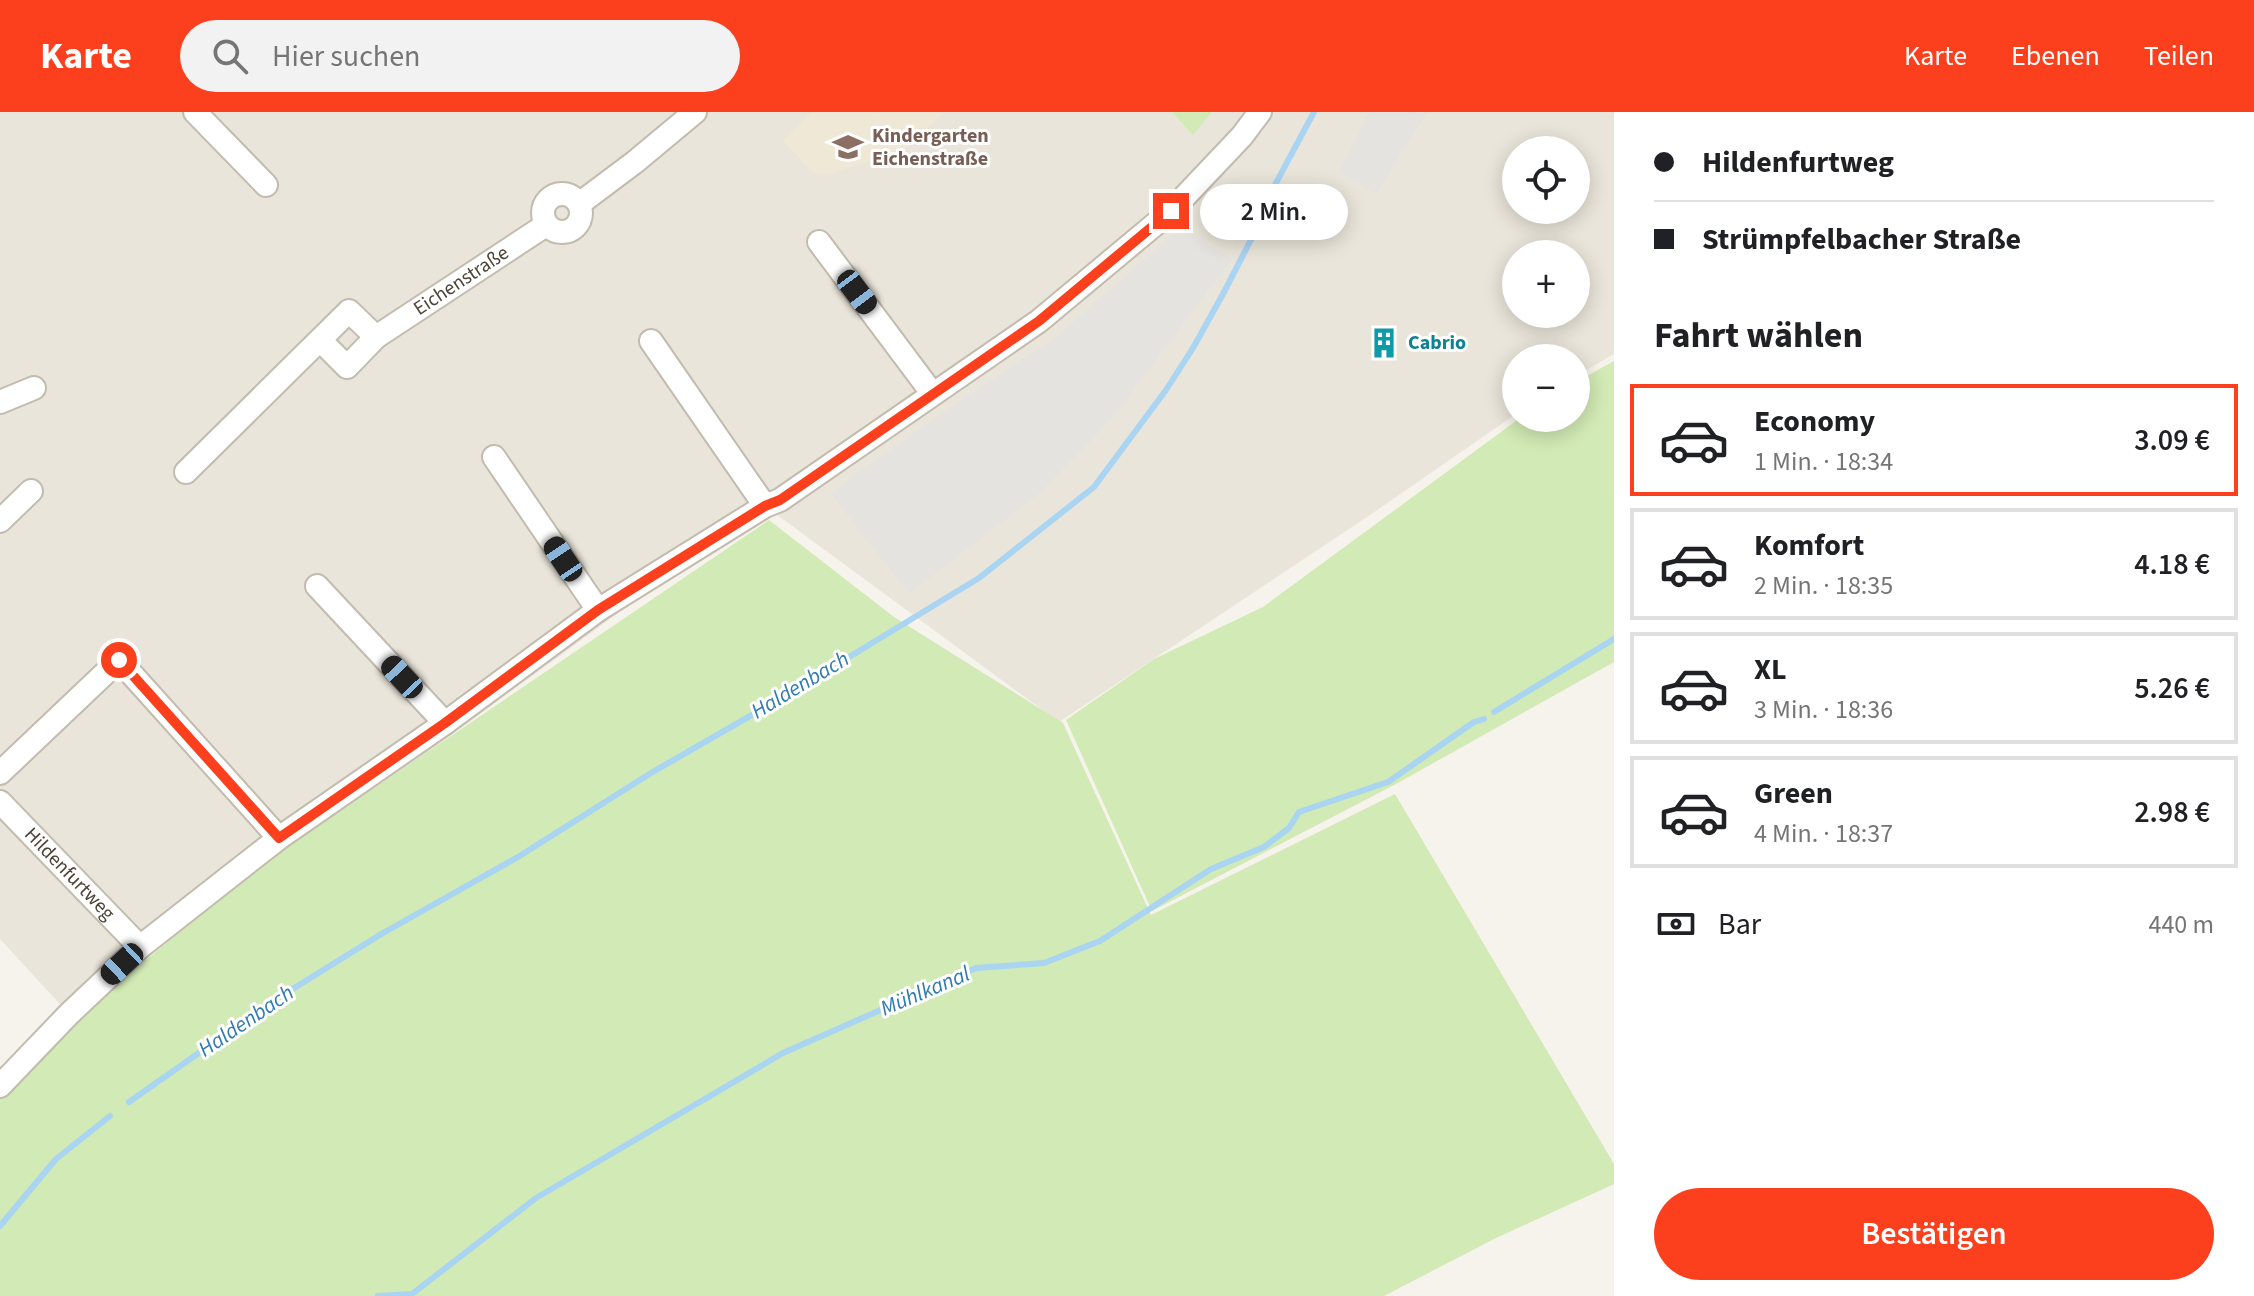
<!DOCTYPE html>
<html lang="de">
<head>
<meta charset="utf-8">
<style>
	body { margin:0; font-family:"Source Sans 3",sans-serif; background:#f2f2f2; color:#202124; height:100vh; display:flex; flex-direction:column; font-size:30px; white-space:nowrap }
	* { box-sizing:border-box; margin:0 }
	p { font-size:26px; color:#757577 }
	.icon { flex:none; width:44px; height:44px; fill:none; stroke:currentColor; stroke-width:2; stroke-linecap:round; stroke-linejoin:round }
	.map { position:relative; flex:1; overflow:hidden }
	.details { display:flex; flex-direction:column; background:#fff; width:640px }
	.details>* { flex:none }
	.top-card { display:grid; align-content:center; height:176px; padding:0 40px; background:#fff }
	.controls { position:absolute; left:1502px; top:24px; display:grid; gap:16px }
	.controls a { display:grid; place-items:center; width:88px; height:88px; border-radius:50%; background:#fff; box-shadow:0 4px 20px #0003; font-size:40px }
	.end { position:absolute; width:36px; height:36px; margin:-18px; border:10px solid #fc3f1d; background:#fff; box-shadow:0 0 0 4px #fff }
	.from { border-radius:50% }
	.bubble { position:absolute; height:56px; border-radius:28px; background:#fff; box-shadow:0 4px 20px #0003; font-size:26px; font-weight:600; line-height:56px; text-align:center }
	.car { position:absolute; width:24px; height:48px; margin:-24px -12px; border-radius:10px; box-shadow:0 0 6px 2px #0007; background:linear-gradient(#222 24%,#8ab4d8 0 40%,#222 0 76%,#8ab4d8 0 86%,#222 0) }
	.top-card b { display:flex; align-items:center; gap:28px; height:76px; font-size:30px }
	.top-card b+b { border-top:2px solid #e0e0e0 }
	.top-card i { width:20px; height:20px; background:#202124 }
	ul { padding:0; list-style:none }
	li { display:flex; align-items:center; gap:24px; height:112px; margin:0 16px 12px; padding:0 24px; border:4px solid #e0e0e0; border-radius:0px }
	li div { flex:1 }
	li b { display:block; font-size:30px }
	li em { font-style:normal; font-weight:600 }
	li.current { border-color:#fc3f1d }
	li>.icon { width:72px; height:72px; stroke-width:1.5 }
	h2 { padding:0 40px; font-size:36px; line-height:96px }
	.pay { display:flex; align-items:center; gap:20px; height:88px; padding:0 40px; font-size:30px }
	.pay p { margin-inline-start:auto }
	.button { display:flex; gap:16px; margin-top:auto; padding:16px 40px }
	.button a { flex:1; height:92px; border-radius:48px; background:#fc3f1d; color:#fff; font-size:32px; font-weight:600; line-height:92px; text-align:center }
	header { display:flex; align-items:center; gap:48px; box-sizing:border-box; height:112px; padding:0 40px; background:#fc3f1d; color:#fff }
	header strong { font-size:38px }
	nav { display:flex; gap:44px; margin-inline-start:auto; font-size:28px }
	.search { width:560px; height:72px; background:#f2f2f2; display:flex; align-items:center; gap:20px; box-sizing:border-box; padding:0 28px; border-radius:44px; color:#757577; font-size:30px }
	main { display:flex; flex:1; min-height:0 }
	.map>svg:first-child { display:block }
	.residential { fill:#eae5da; fill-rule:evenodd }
	.education { fill:#efe8d6 }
	.green { fill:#d2eab5 }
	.parking { fill:#e5e3e0 }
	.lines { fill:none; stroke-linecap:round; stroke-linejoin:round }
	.stream { stroke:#a9d4f2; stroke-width:6 }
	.minor-casing { stroke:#c2bbae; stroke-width:26 }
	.minor { stroke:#fff; stroke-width:22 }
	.route { stroke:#fc3f1d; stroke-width:10 }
	.labels { text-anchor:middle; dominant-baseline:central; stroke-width:6; stroke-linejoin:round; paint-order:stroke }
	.education-label { font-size:20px; font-weight:bold; fill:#785e54; stroke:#fff; text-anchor:start }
	.street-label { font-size:20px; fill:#4b4439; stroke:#fff }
	.culture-label { font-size:20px; font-weight:bold; fill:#0d838f; stroke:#fff; text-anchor:start }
	.water-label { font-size:22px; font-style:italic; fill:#2e7ab2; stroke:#fff }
</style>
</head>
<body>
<header>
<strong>Karte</strong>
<div class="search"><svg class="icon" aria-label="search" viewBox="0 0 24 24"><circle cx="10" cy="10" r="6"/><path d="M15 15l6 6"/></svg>Hier suchen</div>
<nav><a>Karte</a><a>Ebenen</a><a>Teilen</a></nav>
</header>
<main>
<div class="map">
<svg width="1614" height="1184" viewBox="0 0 1614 1184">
	<rect width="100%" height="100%" fill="#f6f3ec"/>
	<path class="residential" d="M 0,0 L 1614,0 L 1614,242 L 1576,264 L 1576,246 L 1516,246 L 1516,302 L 1373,401 L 1059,610 L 765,394 L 69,902 L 0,827 ZM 1516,38 L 1576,38 L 1576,98 L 1516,98 ZM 1516,142 L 1576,142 L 1576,202 L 1516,202 Z"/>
	<path class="education" d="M 811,0 L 944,0 L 902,40 L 825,63 L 813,61 L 783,29 Z"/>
	<path class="green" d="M 1172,0 L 1212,0 L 1193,23 Z
		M 1614,249 L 1614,550 L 1396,672 L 1152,799 L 1066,608 L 1154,547 L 1263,495 L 1520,306 L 1576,306 L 1576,270 Z
		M 769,408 L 894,505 L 1063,611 L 1151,803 L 1395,682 L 1614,1052 L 1614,1072 L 1494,1127 L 1384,1184 L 0,1184 L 0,985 L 61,923 L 141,852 L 264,751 Z"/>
	<path class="parking" d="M 1369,0 L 1427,0 L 1376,82 L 1339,61 Z
		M 1180,116 L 1232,147 L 1111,308 L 1040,381 L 909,482 L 830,381 L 962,287 L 1056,225 Z"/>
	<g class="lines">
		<path class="stream" d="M 1494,600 L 1614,527
			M 129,990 L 270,891 L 383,821 L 518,745 L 651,661 L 785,584 L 979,466 L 1094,375 L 1166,278 L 1193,236 L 1223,182 L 1255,120 L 1269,84 L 1314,0
			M 0,1114 L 56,1047 L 110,1004
			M 378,1184 L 412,1182 L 536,1086 L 783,941 L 976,856 L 1044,851 L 1100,829 L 1211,757 L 1264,735 L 1289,716 L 1299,700 L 1388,670 L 1474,610 L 1484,607"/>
		<g class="minor-casing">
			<g id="minor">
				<path d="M 195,0 L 266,73"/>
				<circle cx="562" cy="101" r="19"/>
				<path d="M 579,92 L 635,50 L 695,0"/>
				<path d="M 819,130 L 932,281"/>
				<path id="s1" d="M 320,228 L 347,255 L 376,225 L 546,113"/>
				<path d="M 651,229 L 765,394"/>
				<path d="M 0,290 L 34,276"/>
				<path d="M 494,345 L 598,498"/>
				<path d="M 186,360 L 349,199 L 376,225"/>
				<path d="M 0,409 L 31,379"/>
				<path d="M 317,474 L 445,611"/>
				<path d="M 0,661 L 119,548 L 279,726"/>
				<path id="s2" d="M 0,690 L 140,835"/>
				<path d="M 0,974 L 69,902 L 140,835 L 279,726 L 445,611 L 598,498 L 765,394 L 780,388 L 1039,209 L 1171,99 L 1242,24 L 1260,0"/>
			</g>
		</g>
		<use href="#minor" class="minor"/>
	</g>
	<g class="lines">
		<path class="route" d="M 119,548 L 279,726 L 445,611 L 598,498 L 765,394 L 780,388 L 1039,209 L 1171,99"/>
	</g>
	<defs>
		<g id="school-bare" transform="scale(2.4)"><path d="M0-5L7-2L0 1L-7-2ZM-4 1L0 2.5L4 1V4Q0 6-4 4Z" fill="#8d6e63" stroke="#fff" stroke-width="2.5" paint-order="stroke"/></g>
		<g id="building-bare" transform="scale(2.4)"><path d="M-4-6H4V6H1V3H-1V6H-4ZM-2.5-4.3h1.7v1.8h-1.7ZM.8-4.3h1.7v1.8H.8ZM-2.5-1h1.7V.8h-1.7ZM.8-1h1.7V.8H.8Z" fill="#0f9aa8" stroke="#fff" stroke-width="2.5" paint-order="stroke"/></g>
	</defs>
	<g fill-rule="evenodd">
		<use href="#school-bare" x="848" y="35"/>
		<use href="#building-bare" x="1384" y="231"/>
	</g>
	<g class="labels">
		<g class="education-label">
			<text x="872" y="24">Kindergarten<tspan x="872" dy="23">Eichenstraße</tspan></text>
		</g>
		<g class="street-label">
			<text stroke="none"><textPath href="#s1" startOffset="182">Eichenstraße</textPath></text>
			<text stroke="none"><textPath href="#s2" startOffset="100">Hildenfurtweg</textPath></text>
		</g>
		<g class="culture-label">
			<text x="1408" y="231">Cabrio</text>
		</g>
		<g class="water-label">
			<text transform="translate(800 573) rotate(-31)">Haldenbach</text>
			<text transform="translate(925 879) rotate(-23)">Mühlkanal</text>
			<text transform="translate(246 909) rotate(-34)">Haldenbach</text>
		</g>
	</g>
</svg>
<div class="controls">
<a><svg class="icon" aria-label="locate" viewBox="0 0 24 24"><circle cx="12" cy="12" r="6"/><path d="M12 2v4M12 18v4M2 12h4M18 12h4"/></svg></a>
<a>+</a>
<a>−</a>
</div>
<i class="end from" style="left:119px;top:548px"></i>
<i class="end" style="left:1171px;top:99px"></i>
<div class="bubble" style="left:1200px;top:72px;width:148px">2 Min.</div>
<i class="car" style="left:857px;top:180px;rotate:143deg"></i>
<i class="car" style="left:563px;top:447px;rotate:326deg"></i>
<i class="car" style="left:402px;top:565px;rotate:317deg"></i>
<i class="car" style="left:122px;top:852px;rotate:227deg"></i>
</div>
<section class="details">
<div class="top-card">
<b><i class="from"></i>Hildenfurtweg</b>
<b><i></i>Strümpfelbacher Straße</b>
</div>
<h2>Fahrt wählen</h2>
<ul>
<li class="current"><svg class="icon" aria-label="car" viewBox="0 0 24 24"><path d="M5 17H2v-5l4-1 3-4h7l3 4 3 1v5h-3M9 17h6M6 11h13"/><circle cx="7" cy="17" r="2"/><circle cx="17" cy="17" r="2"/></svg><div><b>Economy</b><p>1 Min. · 18:34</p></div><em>3.09 €</em></li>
<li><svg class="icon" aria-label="car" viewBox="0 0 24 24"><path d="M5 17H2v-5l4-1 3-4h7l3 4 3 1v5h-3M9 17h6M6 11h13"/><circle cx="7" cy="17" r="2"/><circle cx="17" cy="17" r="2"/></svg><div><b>Komfort</b><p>2 Min. · 18:35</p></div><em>4.18 €</em></li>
<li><svg class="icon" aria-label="car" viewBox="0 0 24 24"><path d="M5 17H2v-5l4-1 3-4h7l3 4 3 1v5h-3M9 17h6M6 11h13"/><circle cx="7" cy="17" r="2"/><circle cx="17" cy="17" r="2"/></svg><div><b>XL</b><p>3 Min. · 18:36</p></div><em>5.26 €</em></li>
<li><svg class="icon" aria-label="car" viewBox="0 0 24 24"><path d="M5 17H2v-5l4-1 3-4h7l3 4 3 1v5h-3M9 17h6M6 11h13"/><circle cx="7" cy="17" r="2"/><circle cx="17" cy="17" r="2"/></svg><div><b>Green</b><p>4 Min. · 18:37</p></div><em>2.98 €</em></li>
</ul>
<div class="pay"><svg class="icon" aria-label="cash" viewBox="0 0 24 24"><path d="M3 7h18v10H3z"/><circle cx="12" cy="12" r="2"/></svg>Bar<p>440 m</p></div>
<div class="button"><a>Bestätigen</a></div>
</section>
</main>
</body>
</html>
